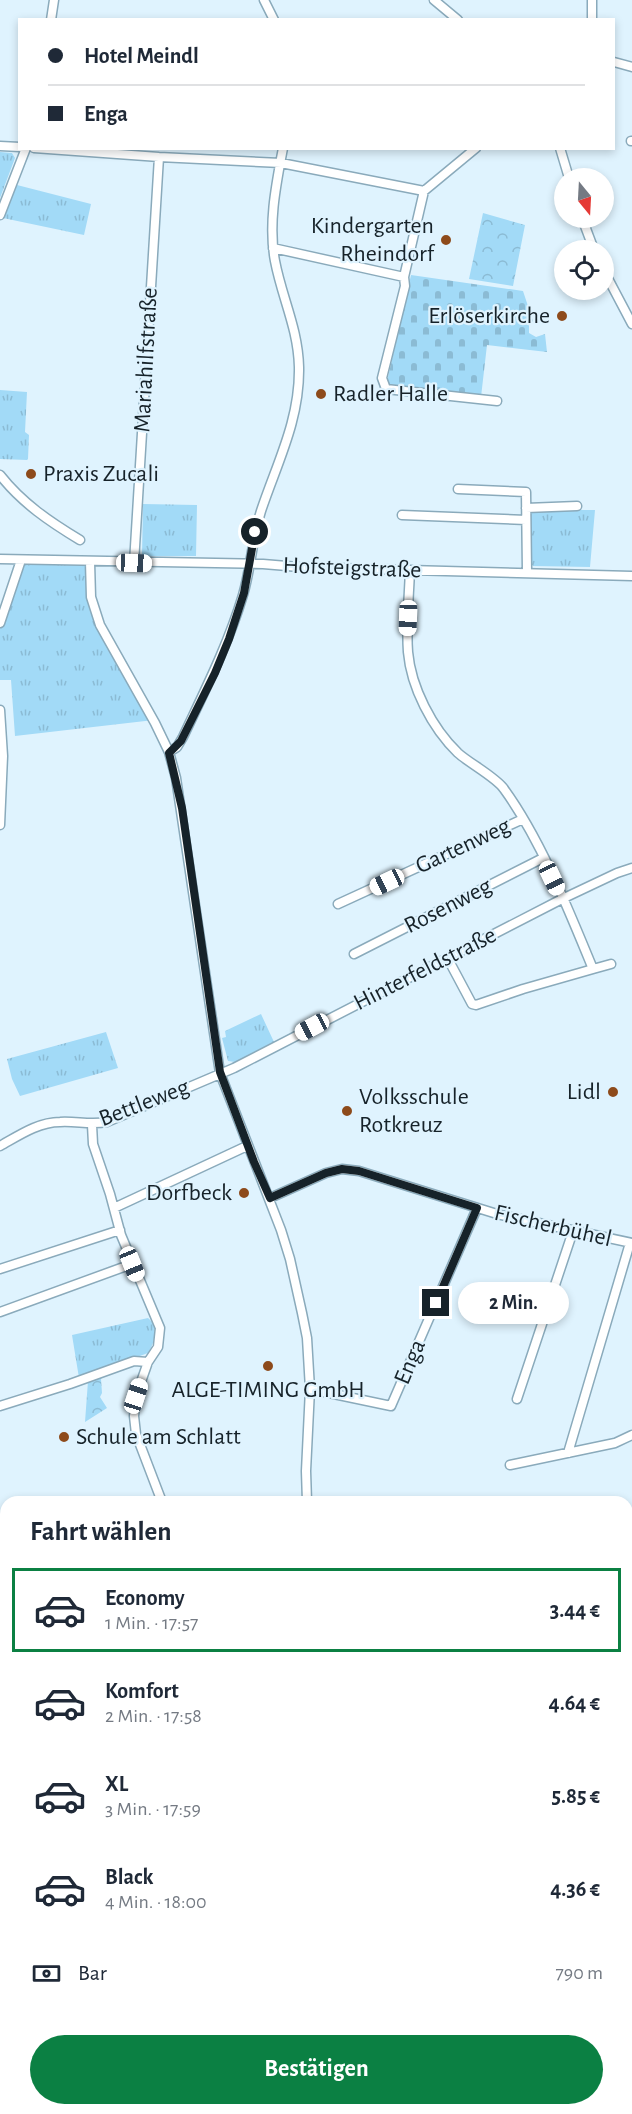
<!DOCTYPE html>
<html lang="de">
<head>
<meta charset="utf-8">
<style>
	body { margin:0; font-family:"Alegreya Sans",sans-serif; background:#f6f6f7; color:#1f2937; height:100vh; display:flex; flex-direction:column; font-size:22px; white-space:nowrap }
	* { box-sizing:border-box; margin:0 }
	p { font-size:20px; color:#747a83 }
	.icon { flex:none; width:33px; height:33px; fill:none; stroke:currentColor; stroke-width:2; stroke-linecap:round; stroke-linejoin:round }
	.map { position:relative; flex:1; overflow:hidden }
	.drawer { position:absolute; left:0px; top:1496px; width:633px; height:620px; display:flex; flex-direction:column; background:#fff; border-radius:18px 18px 0 0; box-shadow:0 3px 9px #0003 }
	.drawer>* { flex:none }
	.hud { position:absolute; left:18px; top:18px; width:597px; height:132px; border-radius:0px; box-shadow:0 3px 9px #0003; display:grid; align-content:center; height:132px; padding:0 30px; background:#fff }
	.needle { width:39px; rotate:162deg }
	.fabs { position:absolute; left:554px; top:168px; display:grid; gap:12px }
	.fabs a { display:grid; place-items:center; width:60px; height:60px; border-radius:50%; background:#fff; box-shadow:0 3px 9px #0003; font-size:30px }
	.end { position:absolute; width:27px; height:27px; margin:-14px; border:8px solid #162229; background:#fff; box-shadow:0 0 0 3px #fff }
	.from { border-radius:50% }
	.bubble { position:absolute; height:42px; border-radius:21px; background:#fff; box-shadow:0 3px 9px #0003; font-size:20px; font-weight:700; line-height:42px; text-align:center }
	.car { position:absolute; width:18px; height:36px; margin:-18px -9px; border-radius:8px; box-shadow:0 0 4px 2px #0007; background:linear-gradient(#fff 24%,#345 0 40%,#fff 0 76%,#345 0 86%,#fff 0) }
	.hud b { display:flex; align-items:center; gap:21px; height:57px; font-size:22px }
	.hud b+b { border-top:2px solid #e0e1e3 }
	.hud i { width:15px; height:15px; background:#1f2937 }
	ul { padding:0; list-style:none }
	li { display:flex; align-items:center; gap:18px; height:84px; margin:0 12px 9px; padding:0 18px; border:3px solid transparent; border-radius:0px }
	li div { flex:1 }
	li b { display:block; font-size:22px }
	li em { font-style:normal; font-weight:700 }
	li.active { border-color:#0b8043 }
	li>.icon { width:54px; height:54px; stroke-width:1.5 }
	h2 { padding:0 30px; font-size:27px; line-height:72px }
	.pay { display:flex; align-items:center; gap:15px; height:66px; padding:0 30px; font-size:22px }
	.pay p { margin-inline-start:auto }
	.primary-button { display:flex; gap:12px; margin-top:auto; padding:12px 30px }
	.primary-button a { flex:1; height:69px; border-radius:36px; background:#0b8043; color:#fff; font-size:24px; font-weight:700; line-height:69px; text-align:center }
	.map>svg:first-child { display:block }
	.grass { fill:url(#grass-tufts) }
	.forest { fill:url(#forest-crowns) }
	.cemetery { fill:url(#cemetery-stones) }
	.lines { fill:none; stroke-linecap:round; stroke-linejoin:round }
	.stream { stroke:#289fd0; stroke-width:2 }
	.minor-casing { stroke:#8aaabb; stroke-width:11 }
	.secondary-casing { stroke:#8aaabb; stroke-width:15 }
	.primary-casing { stroke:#d0d3d4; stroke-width:16 }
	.minor { stroke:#fff; stroke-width:8 }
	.secondary { stroke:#fff; stroke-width:12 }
	.primary { stroke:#c3e9fd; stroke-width:14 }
	.rail { stroke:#2a373f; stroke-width:2; stroke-dasharray:9 4.5; stroke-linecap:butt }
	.route { stroke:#162229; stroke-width:8 }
	.poi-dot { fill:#8d4a1b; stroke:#dff3fe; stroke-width:2 }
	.labels { text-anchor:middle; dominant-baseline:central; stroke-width:4.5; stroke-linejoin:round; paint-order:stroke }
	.poi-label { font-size:24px; fill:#162229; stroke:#dff3fe; text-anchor:end }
	.street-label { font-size:24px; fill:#162229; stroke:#dff3fe }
</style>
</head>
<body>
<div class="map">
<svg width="632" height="2114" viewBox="0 0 632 2114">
	<defs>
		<pattern id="grass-tufts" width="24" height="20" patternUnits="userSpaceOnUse" patternTransform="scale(1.5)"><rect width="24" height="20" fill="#a2daf7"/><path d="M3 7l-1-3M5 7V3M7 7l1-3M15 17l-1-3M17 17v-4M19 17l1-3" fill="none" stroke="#8bbbd4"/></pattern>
		<pattern id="forest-crowns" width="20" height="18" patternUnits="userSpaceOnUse" patternTransform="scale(1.5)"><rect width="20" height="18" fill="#a2daf7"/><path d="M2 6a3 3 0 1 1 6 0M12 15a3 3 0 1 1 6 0" fill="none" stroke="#8bbbd4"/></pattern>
		<pattern id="cemetery-stones" width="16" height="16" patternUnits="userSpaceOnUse" patternTransform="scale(1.5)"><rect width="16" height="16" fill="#a2daf7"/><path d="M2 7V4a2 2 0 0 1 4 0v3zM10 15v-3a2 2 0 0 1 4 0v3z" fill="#8bbbd4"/></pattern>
	</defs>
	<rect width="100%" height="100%" fill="#dff3fe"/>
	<path class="grass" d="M 0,152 L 12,153 L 15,158 L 0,198 Z
		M 17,185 L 91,204 L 84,235 L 3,218 Z
		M 0,390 L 27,392 L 25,432 L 29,435 L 28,459 L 27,460 L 0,459 Z
		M 143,504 L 197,505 L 196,556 L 142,556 Z
		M 533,510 L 595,510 L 590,567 L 533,566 L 531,564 L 530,513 Z
		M 21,560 L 90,562 L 93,605 L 154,720 L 15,736 L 11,680 L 0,680 L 0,625 Z
		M 261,1014 L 274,1042 L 235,1062 L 228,1061 L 222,1038 L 226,1037 L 225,1031 Z
		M 106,1032 L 118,1068 L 20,1096 L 12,1079 L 7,1059 Z
		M 148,1318 C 159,1327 155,1342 148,1353 L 79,1378 L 72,1335 Z"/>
	<path class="forest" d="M 483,213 L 525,225 L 513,286 L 469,279 Z
		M 104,1375 L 101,1379 L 102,1393 L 100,1397 L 107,1408 L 85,1422 L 88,1381 Z"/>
	<path class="cemetery" d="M 411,275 L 523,291 L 533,321 L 529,325 L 529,333 L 536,337 L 545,334 L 547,352 L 487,345 L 481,397 L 386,386 Z"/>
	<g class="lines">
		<path class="stream" d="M 0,1653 L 6,1655
			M 627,2073 L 632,2051
			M 614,2114 L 616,2109"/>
		<g class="minor-casing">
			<path id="minor" d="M 264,0 L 274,20
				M 434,0 L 458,20
				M 592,0 L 592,20
				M 51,20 L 54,0
				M 614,62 L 632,67
				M 631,141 L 632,141
				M 0,146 L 20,147
				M 34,148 L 159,157 L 281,163 L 424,191 L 476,148
				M 560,148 L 569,178
				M 424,191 L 404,277 L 405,286 L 382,378 L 386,389 L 497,401
				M 0,215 L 26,148
				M 582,218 L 594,250
				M 273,248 L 404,277
				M 603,269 L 632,324
				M 0,475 C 22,503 50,522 80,540
				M 458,489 L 526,492 L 527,572
				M 526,508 L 577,506
				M 402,515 L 526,520
				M 0,559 L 263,564 L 299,567 L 632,576
				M 90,562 L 91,597 L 100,625 L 155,723 L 169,752 L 176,778 L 220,1073 L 281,1230 L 290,1259 L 302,1313 L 307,1338 L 310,1389 L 306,1471 L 307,1502
				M 134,563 L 159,157
				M 410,570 C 409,597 406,625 408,652 C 411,687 432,728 458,753 C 469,763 497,778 504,789 C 541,840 569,911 593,969 L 523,989 L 476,1005 L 472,1004 L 448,959
				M 0,623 L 21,560
				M 0,710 L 3,756 L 0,825
				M 169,752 L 177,747 L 183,737 C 205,690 228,645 243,595 C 251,568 252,539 261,511 C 277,463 300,420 299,367 C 298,328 282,298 275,261 C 268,224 276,185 283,148
				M 338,904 L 523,819
				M 354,954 L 543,858
				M 593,969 L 611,964
				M 92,1125 L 93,1144 L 110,1194 L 121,1235 L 160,1328 L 158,1347 L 148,1362 L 136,1396 L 134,1416 L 136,1434 L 162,1502
				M 0,1146 C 18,1136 38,1122 60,1122 C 76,1121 91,1125 107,1122 L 234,1068 L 562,899 L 617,873 L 632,868
				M 270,1198 L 326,1173 L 342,1169 L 359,1171 L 497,1214 L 632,1243
				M 114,1208 L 247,1146
				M 0,1269 L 120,1230
				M 0,1312 L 132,1264
				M 310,1389 L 391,1406 L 477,1208
				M 517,1399 L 573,1231
				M 0,1406 L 70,1384 L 134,1361 L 148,1362
				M 568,1453 L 630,1243
				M 510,1465 L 615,1443 L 632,1435
				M 0,1581 L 6,1579
				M 0,1732 L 6,1734
				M 627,1734 L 632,1734
				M 0,1854 L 6,1857
				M 627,1860 L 632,1864
				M 509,2109 L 512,2114
				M 287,2114 L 294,2109
				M 327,2114 L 328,2109"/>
		</g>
		<g class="secondary-casing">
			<path id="secondary" d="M 0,2114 L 11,2109"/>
		</g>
		<g class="primary-casing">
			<path id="primary" d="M 627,1650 L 632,1630
				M 396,2114 L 397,2109"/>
		</g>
		<use href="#minor" class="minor"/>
		<use href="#secondary" class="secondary"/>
		<use href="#primary" class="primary"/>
		<path class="rail" d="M 627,1943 L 632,1942
			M 368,2114 L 372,2109"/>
	</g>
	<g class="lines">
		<path class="route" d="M 255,532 L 244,593 L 229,639 L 215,673 L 181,741 L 169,753 L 182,808 L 220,1072 L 254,1162 L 270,1198 L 326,1173 L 342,1169 L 359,1171 L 477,1208 L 436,1303"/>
	</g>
	<g class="poi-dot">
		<circle cx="446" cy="240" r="6"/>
		<circle cx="562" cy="316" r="6"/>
		<circle cx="321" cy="394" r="6"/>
		<circle cx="31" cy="474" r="6"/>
		<circle cx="613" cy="1092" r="6"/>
		<circle cx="347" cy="1111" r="6"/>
		<circle cx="244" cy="1193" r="6"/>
		<circle cx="268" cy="1366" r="6"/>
		<circle cx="64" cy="1437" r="6"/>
	</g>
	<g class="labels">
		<g class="poi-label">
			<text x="434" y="226">Kindergarten<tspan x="434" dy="28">Rheindorf</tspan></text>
			<text x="550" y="316">Erlöserkirche</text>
			<text x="333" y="394" text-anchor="start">Radler Halle</text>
			<text x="43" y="474" text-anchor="start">Praxis Zucali</text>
			<text x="601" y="1092">Lidl</text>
			<text x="359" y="1097" text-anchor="start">Volksschule<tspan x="359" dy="28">Rotkreuz</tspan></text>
			<text x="232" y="1193">Dorfbeck</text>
			<text x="268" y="1390" text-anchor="middle">ALGE-TIMING GmbH</text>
			<text x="76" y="1437" text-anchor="start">Schule am Schlatt</text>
		</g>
		<g class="street-label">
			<text transform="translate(146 360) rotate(-87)">Mariahilfstraße</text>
			<text transform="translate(352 568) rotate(2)">Hofsteigstraße</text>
			<text transform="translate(463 846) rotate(-25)">Gartenweg</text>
			<text transform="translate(448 906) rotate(-27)">Rosenweg</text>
			<text transform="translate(425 969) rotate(-27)">Hinterfeldstraße</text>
			<text transform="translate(144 1103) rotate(-21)">Bettleweg</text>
			<text transform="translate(553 1226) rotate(13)">Fischerbühel</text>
			<text transform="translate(410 1362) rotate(-67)">Enga</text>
		</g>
	</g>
</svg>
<div class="fabs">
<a><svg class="needle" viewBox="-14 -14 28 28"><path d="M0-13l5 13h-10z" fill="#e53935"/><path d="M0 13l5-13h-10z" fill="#747a83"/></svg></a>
<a><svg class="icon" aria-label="locate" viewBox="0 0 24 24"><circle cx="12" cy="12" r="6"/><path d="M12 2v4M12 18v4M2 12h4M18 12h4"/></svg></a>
</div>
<i class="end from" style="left:255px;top:532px"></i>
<i class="end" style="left:436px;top:1303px"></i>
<div class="bubble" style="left:458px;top:1282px;width:111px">2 Min.</div>
<i class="car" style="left:134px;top:563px;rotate:92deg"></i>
<i class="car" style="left:408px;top:618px;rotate:182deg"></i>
<i class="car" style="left:552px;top:878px;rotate:155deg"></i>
<i class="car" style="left:387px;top:882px;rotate:245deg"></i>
<i class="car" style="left:312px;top:1027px;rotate:242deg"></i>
<i class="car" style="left:132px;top:1264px;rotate:158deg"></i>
<i class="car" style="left:136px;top:1396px;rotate:18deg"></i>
<div class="hud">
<b><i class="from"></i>Hotel Meindl</b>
<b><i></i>Enga</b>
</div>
<section class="drawer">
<h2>Fahrt wählen</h2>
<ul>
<li class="active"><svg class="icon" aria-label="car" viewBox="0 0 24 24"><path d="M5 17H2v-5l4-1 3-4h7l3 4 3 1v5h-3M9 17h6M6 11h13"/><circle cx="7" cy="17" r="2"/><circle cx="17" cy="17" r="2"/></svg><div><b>Economy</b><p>1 Min. · 17:57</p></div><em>3.44 €</em></li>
<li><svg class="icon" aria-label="car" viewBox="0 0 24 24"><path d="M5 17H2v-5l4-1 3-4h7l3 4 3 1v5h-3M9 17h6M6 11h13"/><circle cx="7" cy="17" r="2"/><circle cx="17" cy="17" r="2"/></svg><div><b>Komfort</b><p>2 Min. · 17:58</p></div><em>4.64 €</em></li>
<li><svg class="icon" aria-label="car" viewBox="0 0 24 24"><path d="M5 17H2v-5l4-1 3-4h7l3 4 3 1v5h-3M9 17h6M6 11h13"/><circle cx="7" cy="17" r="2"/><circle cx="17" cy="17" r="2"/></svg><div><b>XL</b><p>3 Min. · 17:59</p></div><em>5.85 €</em></li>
<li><svg class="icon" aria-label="car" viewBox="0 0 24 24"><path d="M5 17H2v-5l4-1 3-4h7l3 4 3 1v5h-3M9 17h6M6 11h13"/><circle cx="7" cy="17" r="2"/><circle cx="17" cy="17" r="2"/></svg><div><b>Black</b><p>4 Min. · 18:00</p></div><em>4.36 €</em></li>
</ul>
<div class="pay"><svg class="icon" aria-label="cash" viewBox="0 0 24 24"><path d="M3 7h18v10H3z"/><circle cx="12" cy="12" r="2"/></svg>Bar<p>790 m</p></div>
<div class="primary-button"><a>Bestätigen</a></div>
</section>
</div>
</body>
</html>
